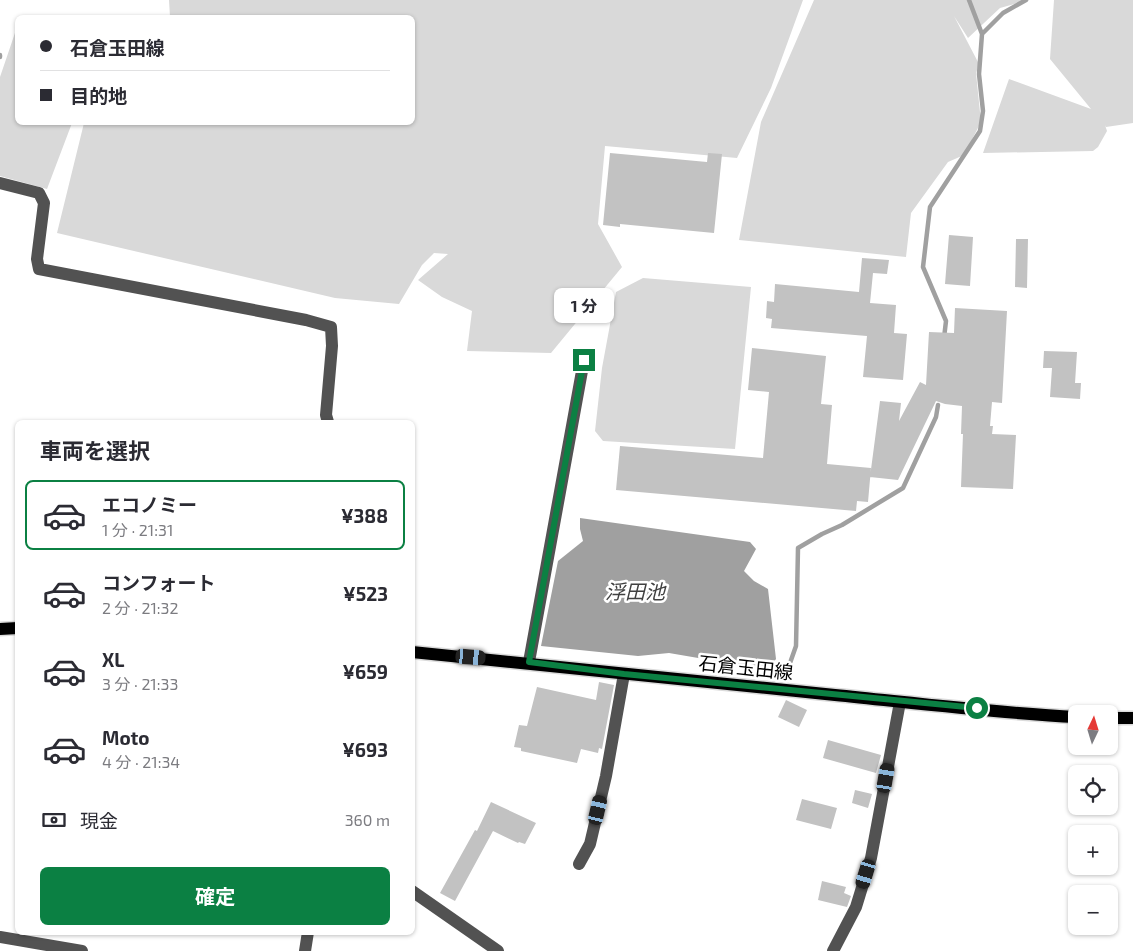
<!DOCTYPE html>
<html lang="ja">
<head>
<meta charset="utf-8">
<style>
	body { margin:0; font-family:"Exo 2","Noto Sans JP",sans-serif; background:#f2f2f3; color:#2b2b33; height:100vh; display:flex; flex-direction:column; font-size:19px; white-space:nowrap }
	* { box-sizing:border-box; margin:0 }
	p { font-size:16px; color:#7c7c81 }
	.icon { flex:none; width:28px; height:28px; fill:none; stroke:currentColor; stroke-width:2; stroke-linecap:round; stroke-linejoin:round }
	.map { position:relative; flex:1; overflow:hidden }
	.details { position:absolute; left:15px; top:420px; width:400px; height:515px; display:flex; flex-direction:column; background:#fff; border-radius:8px; box-shadow:0 1px 4px #0004 }
	.details>* { flex:none }
	.top-card { position:absolute; left:15px; top:15px; width:400px; height:110px; border-radius:8px; box-shadow:0 1px 4px #0004; display:grid; align-content:center; height:110px; padding:0 25px; background:#fff }
	.needle { width:32px; rotate:4deg }
	.fabs { position:absolute; left:1068px; top:705px; display:grid; gap:10px }
	.fabs a { display:grid; place-items:center; width:50px; height:50px; border-radius:8px; background:#fff; box-shadow:0 1px 4px #0004; font-size:25px }
	.end { position:absolute; width:22px; height:22px; margin:-11px; border:6px solid #0b8043; background:#fff; box-shadow:0 0 0 2px #fff }
	.from { border-radius:50% }
	.bubble { position:absolute; height:35px; border-radius:8px; background:#fff; box-shadow:0 1px 4px #0004; font-size:16px; font-weight:700; line-height:35px; text-align:center }
	.car { position:absolute; width:15px; height:30px; margin:-15px -8px; border-radius:6px; box-shadow:0 0 4px 1px #0007; background:linear-gradient(#222 24%,#8ab4d8 0 40%,#222 0 76%,#8ab4d8 0 86%,#222 0) }
	.top-card b { display:flex; align-items:center; gap:18px; height:48px; font-size:19px }
	.top-card b+b { border-top:1px solid #e1e1e2 }
	.top-card i { width:12px; height:12px; background:#2b2b33 }
	ul { padding:0; list-style:none }
	li { display:flex; align-items:center; gap:15px; height:70px; margin:0 10px 8px; padding:0 15px; border:2px solid transparent; border-radius:8px }
	li div { flex:1 }
	li b { display:block; font-size:19px }
	li em { font-style:normal; font-weight:700 }
	li.selected { border-color:#0b8043 }
	li>.icon { width:45px; height:45px; stroke-width:1.5 }
	h2 { padding:0 25px; font-size:22px; line-height:60px }
	.pay { display:flex; align-items:center; gap:12px; height:55px; padding:0 25px; font-size:19px }
	.pay p { margin-inline-start:auto }
	.button { display:flex; gap:10px; margin-top:auto; padding:10px 25px }
	.button a { flex:1; height:58px; border-radius:8px; background:#0b8043; color:#fff; font-size:20px; font-weight:700; line-height:58px; text-align:center }
	.map>svg:first-child { display:block }
	.green { fill:#d9d9d9 }
	.water { fill:#a0a0a0 }
	.lines { fill:none; stroke-linecap:round; stroke-linejoin:round }
	.stream { stroke:#a0a0a0; stroke-width:4.5 }
	.building { fill:#c2c2c2 }
	.major-casing { stroke:#dbdbdb; stroke-width:15 }
	.minor { stroke:#525252; stroke-width:12 }
	.major { stroke:#000; stroke-width:12 }
	.route { stroke:#0b8043; stroke-width:6 }
	.labels { text-anchor:middle; dominant-baseline:central; stroke-width:5; stroke-linejoin:round; paint-order:stroke }
	.street-label { font-size:19px; fill:#000; stroke:#fff }
	.water-label { font-size:20px; font-style:italic; fill:#414141; stroke:#fff }
</style>
</head>
<body>
<div class="map">
<svg width="1133" height="951" viewBox="0 0 1133 951">
	<rect width="100%" height="100%" fill="#fff"/>
	<path class="green" d="M 169,0 L 803,0 L 771,88 L 737,158 L 605,146 L 598,224 L 622,267 L 551,353 L 467,351 L 472,311 L 442,297 L 418,280 L 448,254 L 434,253 L 422,265 L 399,304 L 335,298 L 57,233 L 84,123 L 412,122 L 412,18 L 170,17 Z
		M 814,0 L 1029,0 L 1000,8 L 968,38 L 954,16 L 979,64 L 976,73 L 981,122 L 964,155 L 948,162 L 911,213 L 906,257 L 739,240 L 761,122 Z
		M 1054,0 L 1133,0 L 1133,123 L 1106,127 L 1105,125 L 1107,131 L 1098,147 L 1093,151 L 983,153 L 1009,79 L 1091,109 L 1050,59 Z
		M 17,27 L 18,122 L 72,123 L 47,189 L 0,176 L 0,77 Z
		M 643,278 L 751,287 L 735,449 L 603,441 L 595,431 L 602,368 L 616,292 Z"/>
	<path class="water" d="M 580,518 L 750,542 L 756,549 L 744,571 L 754,581 L 768,589 L 776,659 L 768,670 L 669,653 L 638,656 L 541,646 L 558,561 L 583,541 L 580,529 Z"/>
	<g class="lines">
		<path class="stream" d="M 982,34 L 1003,13 L 1026,0
			M 0,55 L 0,57
			M 944,338 L 946,321 L 923,267 L 930,207 L 980,131 L 983,111 L 979,74 L 982,34 L 969,0
			M 785,672 L 790,663 L 796,646 L 798,548 L 822,534 L 842,525 L 903,488 L 936,417 L 938,405"/>
	</g>
	<path class="building" d="M 610,153 L 707,162 L 708,153 L 722,154 L 714,233 L 620,224 L 620,227 L 603,225 Z
		M 949,235 L 973,237 L 970,286 L 945,284 Z
		M 1016,239 L 1028,239 L 1027,288 L 1015,287 Z
		M 862,258 L 889,260 L 887,274 L 873,273 L 870,303 L 896,305 L 894,333 L 907,334 L 903,380 L 863,377 L 867,336 L 771,328 L 772,319 L 766,318 L 767,301 L 774,302 L 775,284 L 859,292 Z
		M 955,308 L 1007,311 L 1002,403 L 992,402 L 990,426 L 993,426 L 992,434 L 1016,435 L 1013,489 L 961,487 L 963,434 L 961,434 L 962,406 L 945,404 L 936,401 L 898,480 L 870,477 L 880,401 L 901,403 L 899,421 L 920,382 L 926,385 L 929,332 L 954,333 Z
		M 752,348 L 826,356 L 821,404 L 832,405 L 827,464 L 871,468 L 868,502 L 857,501 L 856,511 L 616,490 L 620,446 L 763,458 L 769,392 L 748,390 Z
		M 1044,351 L 1077,352 L 1075,383 L 1081,383 L 1080,399 L 1050,397 L 1052,368 L 1043,368 Z
		M 599,682 L 614,685 L 602,749 L 599,748 L 598,753 L 581,749 L 577,763 L 521,751 L 521,748 L 514,747 L 519,725 L 527,726 L 537,687 L 596,700 Z
		M 786,700 L 807,710 L 799,727 L 778,717 Z
		M 828,740 L 881,755 L 876,773 L 823,758 Z
		M 855,790 L 872,794 L 868,808 L 852,803 Z
		M 802,799 L 837,808 L 831,829 L 796,820 Z
		M 491,802 L 536,823 L 525,844 L 519,842 L 518,843 L 493,831 L 455,901 L 440,893 L 475,830 L 477,831 Z
		M 822,881 L 846,887 L 844,893 L 851,896 L 847,907 L 818,900 Z"/>
	<g class="lines">
		<g class="major-casing">
			<path id="major" d="M 0,629 L 18,628
				M 412,652 C 553,665 694,680 835,695 C 915,703 996,713 1076,717
				M 1109,718 L 1133,718"/>
		</g>
		<path class="minor" d="M 0,183 L 39,193 L 44,203 L 37,259 L 39,269 L 306,320 L 331,327 L 332,346 L 326,415 L 328,422
			M 529,662 L 584,360
			M 579,864 L 590,844 L 606,776 L 624,674
			M 412,891 L 498,951
			M 0,937 L 82,951
			M 305,951 L 308,932
			M 833,951 L 856,907 L 871,858 L 900,702"/>
		<use href="#major" class="major"/>
	</g>
	<g class="lines">
		<path class="route" d="M 584,360 L 529,662 L 624,674 L 977,708"/>
	</g>
	<g class="labels">
		<g class="street-label">
			<text transform="translate(746 667) rotate(6)">石倉玉田線</text>
		</g>
		<g class="water-label">
			<text x="635" y="591">浮田池</text>
		</g>
	</g>
</svg>
<div class="fabs">
<a><svg class="needle" viewBox="-14 -14 28 28"><path d="M0-13l5 13h-10z" fill="#e53935"/><path d="M0 13l5-13h-10z" fill="#7c7c81"/></svg></a>
<a><svg class="icon" aria-label="locate" viewBox="0 0 24 24"><circle cx="12" cy="12" r="6"/><path d="M12 2v4M12 18v4M2 12h4M18 12h4"/></svg></a>
<a>+</a>
<a>−</a>
</div>
<i class="end from" style="left:977px;top:708px"></i>
<i class="end" style="left:584px;top:360px"></i>
<div class="bubble" style="left:554px;top:288px;width:60px">1 分</div>
<i class="car" style="left:471px;top:657px;rotate:95deg"></i>
<i class="car" style="left:886px;top:778px;rotate:10deg"></i>
<i class="car" style="left:598px;top:810px;rotate:13deg"></i>
<i class="car" style="left:866px;top:874px;rotate:197deg"></i>
<div class="top-card">
<b><i class="from"></i>石倉玉田線</b>
<b><i></i>目的地</b>
</div>
<section class="details">
<h2>車両を選択</h2>
<ul>
<li class="selected"><svg class="icon" aria-label="car" viewBox="0 0 24 24"><path d="M5 17H2v-5l4-1 3-4h7l3 4 3 1v5h-3M9 17h6M6 11h13"/><circle cx="7" cy="17" r="2"/><circle cx="17" cy="17" r="2"/></svg><div><b>エコノミー</b><p>1 分 · 21:31</p></div><em>¥388</em></li>
<li><svg class="icon" aria-label="car" viewBox="0 0 24 24"><path d="M5 17H2v-5l4-1 3-4h7l3 4 3 1v5h-3M9 17h6M6 11h13"/><circle cx="7" cy="17" r="2"/><circle cx="17" cy="17" r="2"/></svg><div><b>コンフォート</b><p>2 分 · 21:32</p></div><em>¥523</em></li>
<li><svg class="icon" aria-label="car" viewBox="0 0 24 24"><path d="M5 17H2v-5l4-1 3-4h7l3 4 3 1v5h-3M9 17h6M6 11h13"/><circle cx="7" cy="17" r="2"/><circle cx="17" cy="17" r="2"/></svg><div><b>XL</b><p>3 分 · 21:33</p></div><em>¥659</em></li>
<li><svg class="icon" aria-label="car" viewBox="0 0 24 24"><path d="M5 17H2v-5l4-1 3-4h7l3 4 3 1v5h-3M9 17h6M6 11h13"/><circle cx="7" cy="17" r="2"/><circle cx="17" cy="17" r="2"/></svg><div><b>Moto</b><p>4 分 · 21:34</p></div><em>¥693</em></li>
</ul>
<div class="pay"><svg class="icon" aria-label="cash" viewBox="0 0 24 24"><path d="M3 7h18v10H3z"/><circle cx="12" cy="12" r="2"/></svg>現金<p>360 m</p></div>
<div class="button"><a>確定</a></div>
</section>
</div>
</body>
</html>
